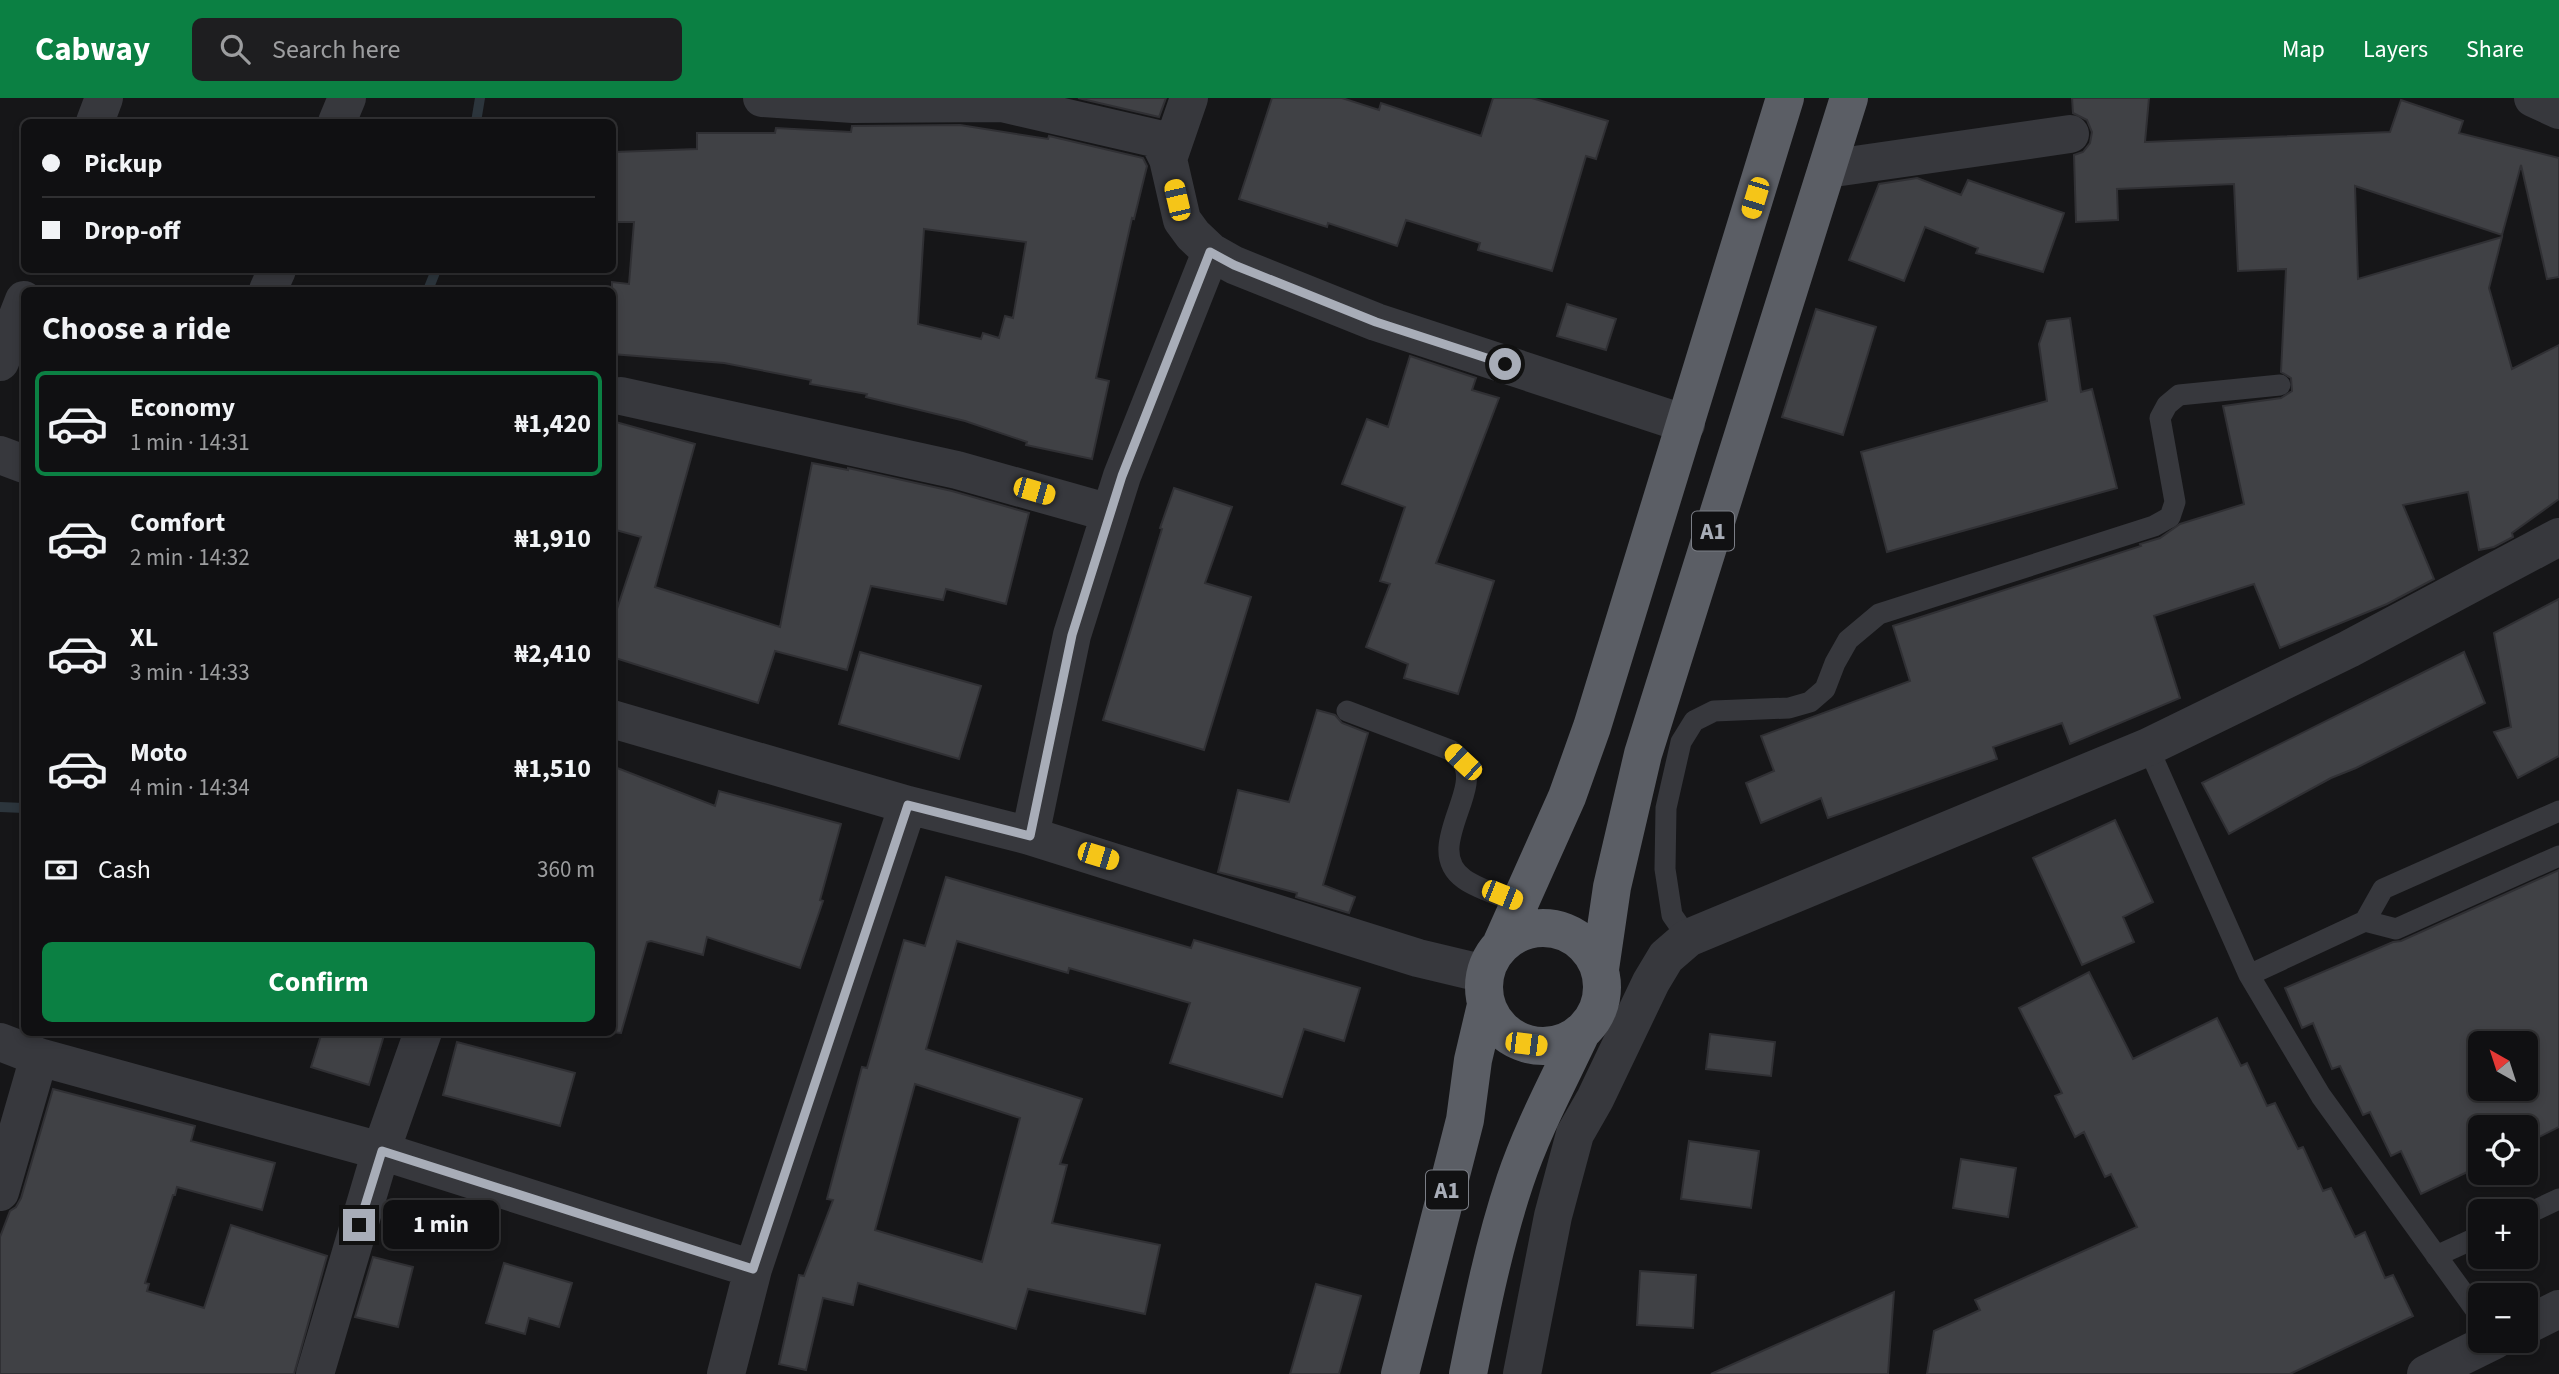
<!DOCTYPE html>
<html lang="en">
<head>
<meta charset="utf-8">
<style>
	body { margin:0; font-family:"Source Sans 3",sans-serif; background:#1e1e20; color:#f1f3f6; height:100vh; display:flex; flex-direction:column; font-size:26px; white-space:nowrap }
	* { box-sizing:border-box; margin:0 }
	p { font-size:23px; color:#9c9d9f }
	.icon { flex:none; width:38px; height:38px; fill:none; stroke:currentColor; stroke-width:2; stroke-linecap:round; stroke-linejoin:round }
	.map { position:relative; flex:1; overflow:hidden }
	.details { position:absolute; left:21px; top:189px; width:595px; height:749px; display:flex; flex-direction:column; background:#101012; border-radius:10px; box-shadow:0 4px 10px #0003,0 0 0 2px #303032 }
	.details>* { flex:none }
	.hud { position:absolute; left:21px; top:21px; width:595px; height:154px; border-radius:10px; box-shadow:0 4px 10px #0003,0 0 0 2px #303032; display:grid; align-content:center; height:154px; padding:0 21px; background:#101012 }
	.needle { width:46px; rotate:321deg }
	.tools { position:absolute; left:2468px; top:933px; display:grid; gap:14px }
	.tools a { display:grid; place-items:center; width:70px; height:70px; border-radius:10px; background:#101012; box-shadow:0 4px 10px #0003,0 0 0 2px #303032; font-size:35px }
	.end { position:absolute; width:32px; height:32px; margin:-16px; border:9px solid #a8adb8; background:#111; box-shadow:0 0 0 4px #111 }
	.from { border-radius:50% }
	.bubble { position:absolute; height:49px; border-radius:10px; background:#101012; box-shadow:0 4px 10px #0003,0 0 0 2px #303032; font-size:23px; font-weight:700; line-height:49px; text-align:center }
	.car { position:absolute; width:21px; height:42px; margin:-21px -10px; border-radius:9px; box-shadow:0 0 5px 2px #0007; background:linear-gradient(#f5c518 24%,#345 0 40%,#f5c518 0 76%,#345 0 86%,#f5c518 0) }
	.hud b { display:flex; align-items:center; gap:24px; height:66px; font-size:26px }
	.hud b+b { border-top:2px solid #303032 }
	.hud i { width:18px; height:18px; background:#f1f3f6 }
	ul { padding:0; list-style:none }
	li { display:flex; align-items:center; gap:21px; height:105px; margin:0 14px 10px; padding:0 7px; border:4px solid transparent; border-radius:10px }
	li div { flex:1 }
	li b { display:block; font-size:26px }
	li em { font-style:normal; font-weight:700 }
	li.current { border-color:#0b8043 }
	li>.icon { width:63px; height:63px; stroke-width:1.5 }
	h2 { padding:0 21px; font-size:32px; line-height:84px }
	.pay { display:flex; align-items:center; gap:18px; height:77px; padding:0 21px; font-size:26px }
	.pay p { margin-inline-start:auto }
	.primary-button { display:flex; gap:14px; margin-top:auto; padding:14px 21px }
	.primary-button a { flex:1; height:80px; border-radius:10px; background:#0b8043; color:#fff; font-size:28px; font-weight:700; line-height:80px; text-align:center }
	header { display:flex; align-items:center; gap:42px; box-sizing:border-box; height:98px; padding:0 35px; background:#0b8043; color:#fff }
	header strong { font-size:33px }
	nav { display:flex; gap:38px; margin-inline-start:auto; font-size:24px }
	.search { width:490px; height:63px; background:#1e1e20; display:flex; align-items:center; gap:18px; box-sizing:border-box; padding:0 24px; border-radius:10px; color:#9c9d9f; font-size:26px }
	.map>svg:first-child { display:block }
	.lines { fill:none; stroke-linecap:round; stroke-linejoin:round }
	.stream { stroke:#2c353c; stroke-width:10 }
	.building { fill:#404145; stroke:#303034; stroke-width:2; fill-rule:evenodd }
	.service { stroke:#37383d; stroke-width:21 }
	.minor { stroke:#37383d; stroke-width:38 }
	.trunk { stroke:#5b5e65; stroke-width:38 }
	.route { stroke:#a8adb8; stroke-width:9 }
	.labels { text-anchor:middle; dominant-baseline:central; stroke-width:7; stroke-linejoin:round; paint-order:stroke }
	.shield { fill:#111113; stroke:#7b7e86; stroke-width:2 }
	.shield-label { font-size:23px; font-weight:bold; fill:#a8adb8 }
</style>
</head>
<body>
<header>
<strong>Cabway</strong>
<div class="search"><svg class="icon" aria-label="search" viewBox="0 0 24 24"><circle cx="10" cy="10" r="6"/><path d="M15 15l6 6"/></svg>Search here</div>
<nav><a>Map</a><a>Layers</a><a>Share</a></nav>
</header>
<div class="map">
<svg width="2559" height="1276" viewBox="0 0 2559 1276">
	<rect width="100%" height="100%" fill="#161618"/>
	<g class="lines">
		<path class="stream" d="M 476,24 L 480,0
			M 428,192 L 436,172
			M 0,709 L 24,710"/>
	</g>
	<path class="building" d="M 1078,0 L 1166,0 L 1159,19 Z
		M 1272,0 L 1342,0 L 1379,12 L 1381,5 L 1481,38 L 1493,0 L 1532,0 L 1608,23 L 1596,61 L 1586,58 L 1552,173 L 1478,152 L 1480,145 L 1406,122 L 1397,148 L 1328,125 L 1327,129 L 1239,101 Z
		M 2072,0 L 2149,0 L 2145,44 L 2390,34 L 2401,2 L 2463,23 L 2459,35 L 2559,60 L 2559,179 L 2547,181 L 2521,67 L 2502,137 L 2355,88 L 2358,181 L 2502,139 L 2489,190 L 2512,271 L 2559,247 L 2559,401 L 2512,435 L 2513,439 L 2494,449 L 2479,452 L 2468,394 L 2403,407 L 2434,481 L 2387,506 L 2280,550 L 2254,486 L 2154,518 L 2180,600 L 2070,646 L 2062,625 L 1993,649 L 1997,661 L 1828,720 L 1821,700 L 1761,725 L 1746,685 L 1774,673 L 1761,638 L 1910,583 L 1893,528 L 2141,448 L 2140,446 L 2160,440 L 2180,426 L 2244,406 L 2223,308 L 2281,300 L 2292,293 L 2291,280 L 2281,274 L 2286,171 L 2238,173 L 2234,86 L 2117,91 L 2118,122 L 2076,124 L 2074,57 L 2083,54 L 2090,45 L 2092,34 L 2087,22 L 2073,15 Z
		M 960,27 L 1048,41 L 1049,38 L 1143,60 L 1147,68 L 1134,121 L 1132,120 L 1096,280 L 1109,283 L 1092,361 L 1026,347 L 1027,344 L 965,323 L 866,299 L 867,296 L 810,286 L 811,282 L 724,265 L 612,256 L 612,184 L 629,186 L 634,124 L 617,124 L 615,54 L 697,51 L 697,35 L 775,35 L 776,30 L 851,34 L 852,28 ZM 924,131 L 1026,144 L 1013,220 L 1005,218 L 999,240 L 983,235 L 981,241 L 918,226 Z
		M 1917,80 L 1961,97 L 1968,82 L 2064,115 L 2043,174 L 1976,155 L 1978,150 L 1925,129 L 1904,183 L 1849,162 L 1879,86 Z
		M 1567,206 L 1616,221 L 1606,252 L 1557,238 Z
		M 1816,211 L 1876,229 L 1843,337 L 1782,319 Z
		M 2070,220 L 2081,294 L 2092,291 L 2117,390 L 1887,454 L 1861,354 L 2047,303 L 2039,246 L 2047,223 Z
		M 1410,258 L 1476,280 L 1472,292 L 1499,300 L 1436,465 L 1494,483 L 1458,596 L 1404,580 L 1408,566 L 1366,549 L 1390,486 L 1380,483 L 1405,409 L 1342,386 L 1367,321 L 1388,329 Z
		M 612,323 L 695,346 L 655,489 L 780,529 L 812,365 L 848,372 L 848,370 L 952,393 L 1029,415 L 1006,506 L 946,491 L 943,502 L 871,488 L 847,572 L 775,553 L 758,605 L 612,559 L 612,526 L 641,439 L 612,431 Z
		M 1174,390 L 1232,409 L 1205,485 L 1251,499 L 1204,652 L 1103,622 L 1162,431 L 1160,430 Z
		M 2559,501 L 2559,658 L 2518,680 L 2494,634 L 2511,629 L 2494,535 Z
		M 860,554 L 981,588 L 959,661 L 839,626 Z
		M 2464,554 L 2485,605 L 2356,670 L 2331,680 L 2229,736 L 2202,685 Z
		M 1317,612 L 1335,617 L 1342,625 L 1368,635 L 1323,787 L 1355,799 L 1349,815 L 1296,799 L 1297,795 L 1218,774 L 1238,692 L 1289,704 Z
		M 612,668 L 715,708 L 719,693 L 841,726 L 820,802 L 823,803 L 800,870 L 707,839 L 703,857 L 651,843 L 647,844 L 621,935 L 612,934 Z
		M 2115,722 L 2153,804 L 2123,819 L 2134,844 L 2082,867 L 2033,760 Z
		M 2559,772 L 2559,1029 L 2525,1046 L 2525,1029 L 2480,1029 L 2480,1068 L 2421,1096 L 2401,1053 L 2391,1058 L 2370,1014 L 2363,1017 L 2340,968 L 2332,971 L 2313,925 L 2302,930 L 2285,890 L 2393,844 L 2401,843 ZM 2480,945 L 2525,945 L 2525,990 L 2480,990 Z
		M 946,779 L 1191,850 L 1194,842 L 1360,890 L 1344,943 L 1304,931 L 1282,999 L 1170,965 L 1190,905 L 1069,870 L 1068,875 L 957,843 L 926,951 L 1082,1001 L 1060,1066 L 1067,1067 L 1052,1125 L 1160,1147 L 1145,1216 L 1028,1191 L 1016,1231 L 858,1185 L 853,1207 L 823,1200 L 806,1272 L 779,1266 L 799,1177 L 804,1178 L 833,1102 L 827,1101 L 862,969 L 867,970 L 904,842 L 925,848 ZM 915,986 L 1020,1020 L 982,1164 L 875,1132 Z
		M 2089,874 L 2133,961 L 2217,920 L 2241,968 L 2247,965 L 2267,1008 L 2275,1005 L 2298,1051 L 2303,1049 L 2323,1093 L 2331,1090 L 2355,1139 L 2365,1134 L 2385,1180 L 2393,1177 L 2413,1218 L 2290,1276 L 1927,1276 L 1934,1233 L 1980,1212 L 1975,1202 L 2137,1129 L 2111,1076 L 2105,1079 L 2084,1034 L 2075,1039 L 2055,998 L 2062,995 L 2019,910 Z
		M 322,934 L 385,934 L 369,987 L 311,969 Z
		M 1710,936 L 1775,944 L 1771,978 L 1706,971 Z
		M 457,944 L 575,975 L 560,1028 L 443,997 Z
		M 53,991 L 195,1028 L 191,1043 L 275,1065 L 262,1112 L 177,1089 L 175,1097 L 173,1097 L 145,1185 L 149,1186 L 147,1193 L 204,1210 L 231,1127 L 327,1158 L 294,1276 L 0,1276 L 0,1139 L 10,1113 L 16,1109 L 21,1100 Z
		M 1689,1043 L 1759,1053 L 1751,1110 L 1681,1101 Z
		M 1961,1061 L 2016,1070 L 2008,1119 L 1953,1110 Z
		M 373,1159 L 413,1169 L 398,1229 L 355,1219 Z
		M 504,1165 L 572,1185 L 559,1229 L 529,1220 L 525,1236 L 486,1225 Z
		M 1640,1173 L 1696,1177 L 1693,1230 L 1637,1227 Z
		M 1316,1186 L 1361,1198 L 1339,1276 L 1290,1276 Z
		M 1894,1194 L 1888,1276 L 1711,1276 Z"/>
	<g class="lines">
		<path class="service" d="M 1347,613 L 1450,652 C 1454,655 1459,659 1462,663 C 1483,693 1422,751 1464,781 C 1479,792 1503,798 1520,805
			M 2148,649 L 2249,877 L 2321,998 L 2480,1218
			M 2365,823 L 2396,831 L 2559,758
			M 1688,840 L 1672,817 L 1665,771 L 1666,710 L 1681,644 L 1694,623 L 1714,613 L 1789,610 L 1810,604 L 1825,591 L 1835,565 L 1848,542 L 1879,516 L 2154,428 L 2170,419 L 2175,404 L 2160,320 L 2167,307 L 2179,297 L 2280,287
			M 2249,877 L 2365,823 L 2383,791 L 2559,713
			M 2525,1117 L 2559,1101
			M 2436,1158 L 2480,1138"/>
		<path class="minor" d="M 762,0 L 853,6 L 1002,5 L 1158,41 L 1168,61 L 1182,122 L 1193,137 L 1211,154 L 1234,167 L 1376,224 L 1686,326
			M 2533,0 L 2559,12
			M 95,24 L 104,0
			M 337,24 L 347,0
			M 1168,61 L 1189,0
			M 1827,71 L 2070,36
			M 268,192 L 277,172
			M 0,264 L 24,202
			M 621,298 L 957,372 L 1110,415
			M 0,357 L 24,366
			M 612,621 L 908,707 L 1030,738 L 1418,860 L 1485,876
			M 1030,738 L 1072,537 L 1122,378 L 1211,154
			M 0,944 L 39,959 L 381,1053 L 753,1171
			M 0,1094 L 39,959
			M 2525,1228 L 2559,1211
			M 315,1276 L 381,1053 L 423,934
			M 726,1276 L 753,1171 L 908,707
			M 1522,1276 L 1553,1118 L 1575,1036 L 1595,1001 L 1651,884 L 1666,859 L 1688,840 L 2148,649 L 2349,551 L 2559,439
			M 2426,1276 L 2495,1242"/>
		<path class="trunk" d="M1484 889a59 59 0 1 1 118 0a59 59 0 1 1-118 0Z
			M 1500,849 L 1567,699 L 1592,629 L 1785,0
			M 1600,871 L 1612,789 L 1643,656 L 1849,0
			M 1400,1276 L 1465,1022 L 1473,962 L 1486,907
			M 1468,1276 C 1481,1211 1494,1146 1515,1083 C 1532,1032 1558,984 1581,935"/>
	</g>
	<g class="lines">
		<path class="route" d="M 359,1127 L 382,1053 L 753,1171 L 908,707 L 1030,738 L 1072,537 L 1122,378 L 1210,154 L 1234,167 L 1376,224 L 1505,266"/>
	</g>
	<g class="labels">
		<g class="shield">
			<rect x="1692" y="413.5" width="42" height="39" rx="5"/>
			<rect x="1426" y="1072.5" width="42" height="39" rx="5"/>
		</g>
		<g class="shield-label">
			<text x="1713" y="433">A1</text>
			<text x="1447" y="1092">A1</text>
		</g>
	</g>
</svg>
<div class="tools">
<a><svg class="needle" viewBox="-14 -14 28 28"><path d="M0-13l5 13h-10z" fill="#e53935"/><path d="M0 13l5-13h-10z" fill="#9c9d9f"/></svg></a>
<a><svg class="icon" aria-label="locate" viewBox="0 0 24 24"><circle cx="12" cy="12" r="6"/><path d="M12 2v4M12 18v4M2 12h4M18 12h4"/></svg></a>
<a>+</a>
<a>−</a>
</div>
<i class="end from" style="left:1505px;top:266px"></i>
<i class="end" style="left:359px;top:1127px"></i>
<div class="bubble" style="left:383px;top:1102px;width:116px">1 min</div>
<i class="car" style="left:1755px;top:100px;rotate:197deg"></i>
<i class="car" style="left:1177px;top:102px;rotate:347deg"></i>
<i class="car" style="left:1034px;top:393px;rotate:106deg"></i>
<i class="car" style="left:1463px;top:664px;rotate:313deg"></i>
<i class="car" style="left:1098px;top:758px;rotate:107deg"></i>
<i class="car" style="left:1502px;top:797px;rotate:112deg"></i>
<i class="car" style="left:1526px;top:946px;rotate:97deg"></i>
<div class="hud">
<b><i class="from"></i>Pickup</b>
<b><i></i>Drop-off</b>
</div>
<section class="details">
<h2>Choose a ride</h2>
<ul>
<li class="current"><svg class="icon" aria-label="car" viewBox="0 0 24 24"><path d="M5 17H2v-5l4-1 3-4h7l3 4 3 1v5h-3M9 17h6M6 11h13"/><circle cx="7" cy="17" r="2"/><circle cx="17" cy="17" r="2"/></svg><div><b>Economy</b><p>1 min · 14:31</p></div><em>₦1,420</em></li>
<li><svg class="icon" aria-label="car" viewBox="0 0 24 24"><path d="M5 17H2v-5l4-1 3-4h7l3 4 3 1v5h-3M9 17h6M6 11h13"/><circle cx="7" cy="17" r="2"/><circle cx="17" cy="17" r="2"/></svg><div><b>Comfort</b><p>2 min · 14:32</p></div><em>₦1,910</em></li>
<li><svg class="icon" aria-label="car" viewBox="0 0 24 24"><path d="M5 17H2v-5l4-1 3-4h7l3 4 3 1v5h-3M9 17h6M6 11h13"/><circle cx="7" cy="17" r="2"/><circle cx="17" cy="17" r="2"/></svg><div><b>XL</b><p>3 min · 14:33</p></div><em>₦2,410</em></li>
<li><svg class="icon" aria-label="car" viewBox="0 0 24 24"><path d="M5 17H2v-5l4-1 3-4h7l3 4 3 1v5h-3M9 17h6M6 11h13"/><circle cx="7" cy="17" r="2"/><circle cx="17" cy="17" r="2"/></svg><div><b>Moto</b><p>4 min · 14:34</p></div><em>₦1,510</em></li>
</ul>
<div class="pay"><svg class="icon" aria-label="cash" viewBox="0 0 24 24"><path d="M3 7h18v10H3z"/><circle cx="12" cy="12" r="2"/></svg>Cash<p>360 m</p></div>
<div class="primary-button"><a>Confirm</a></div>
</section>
</div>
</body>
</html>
